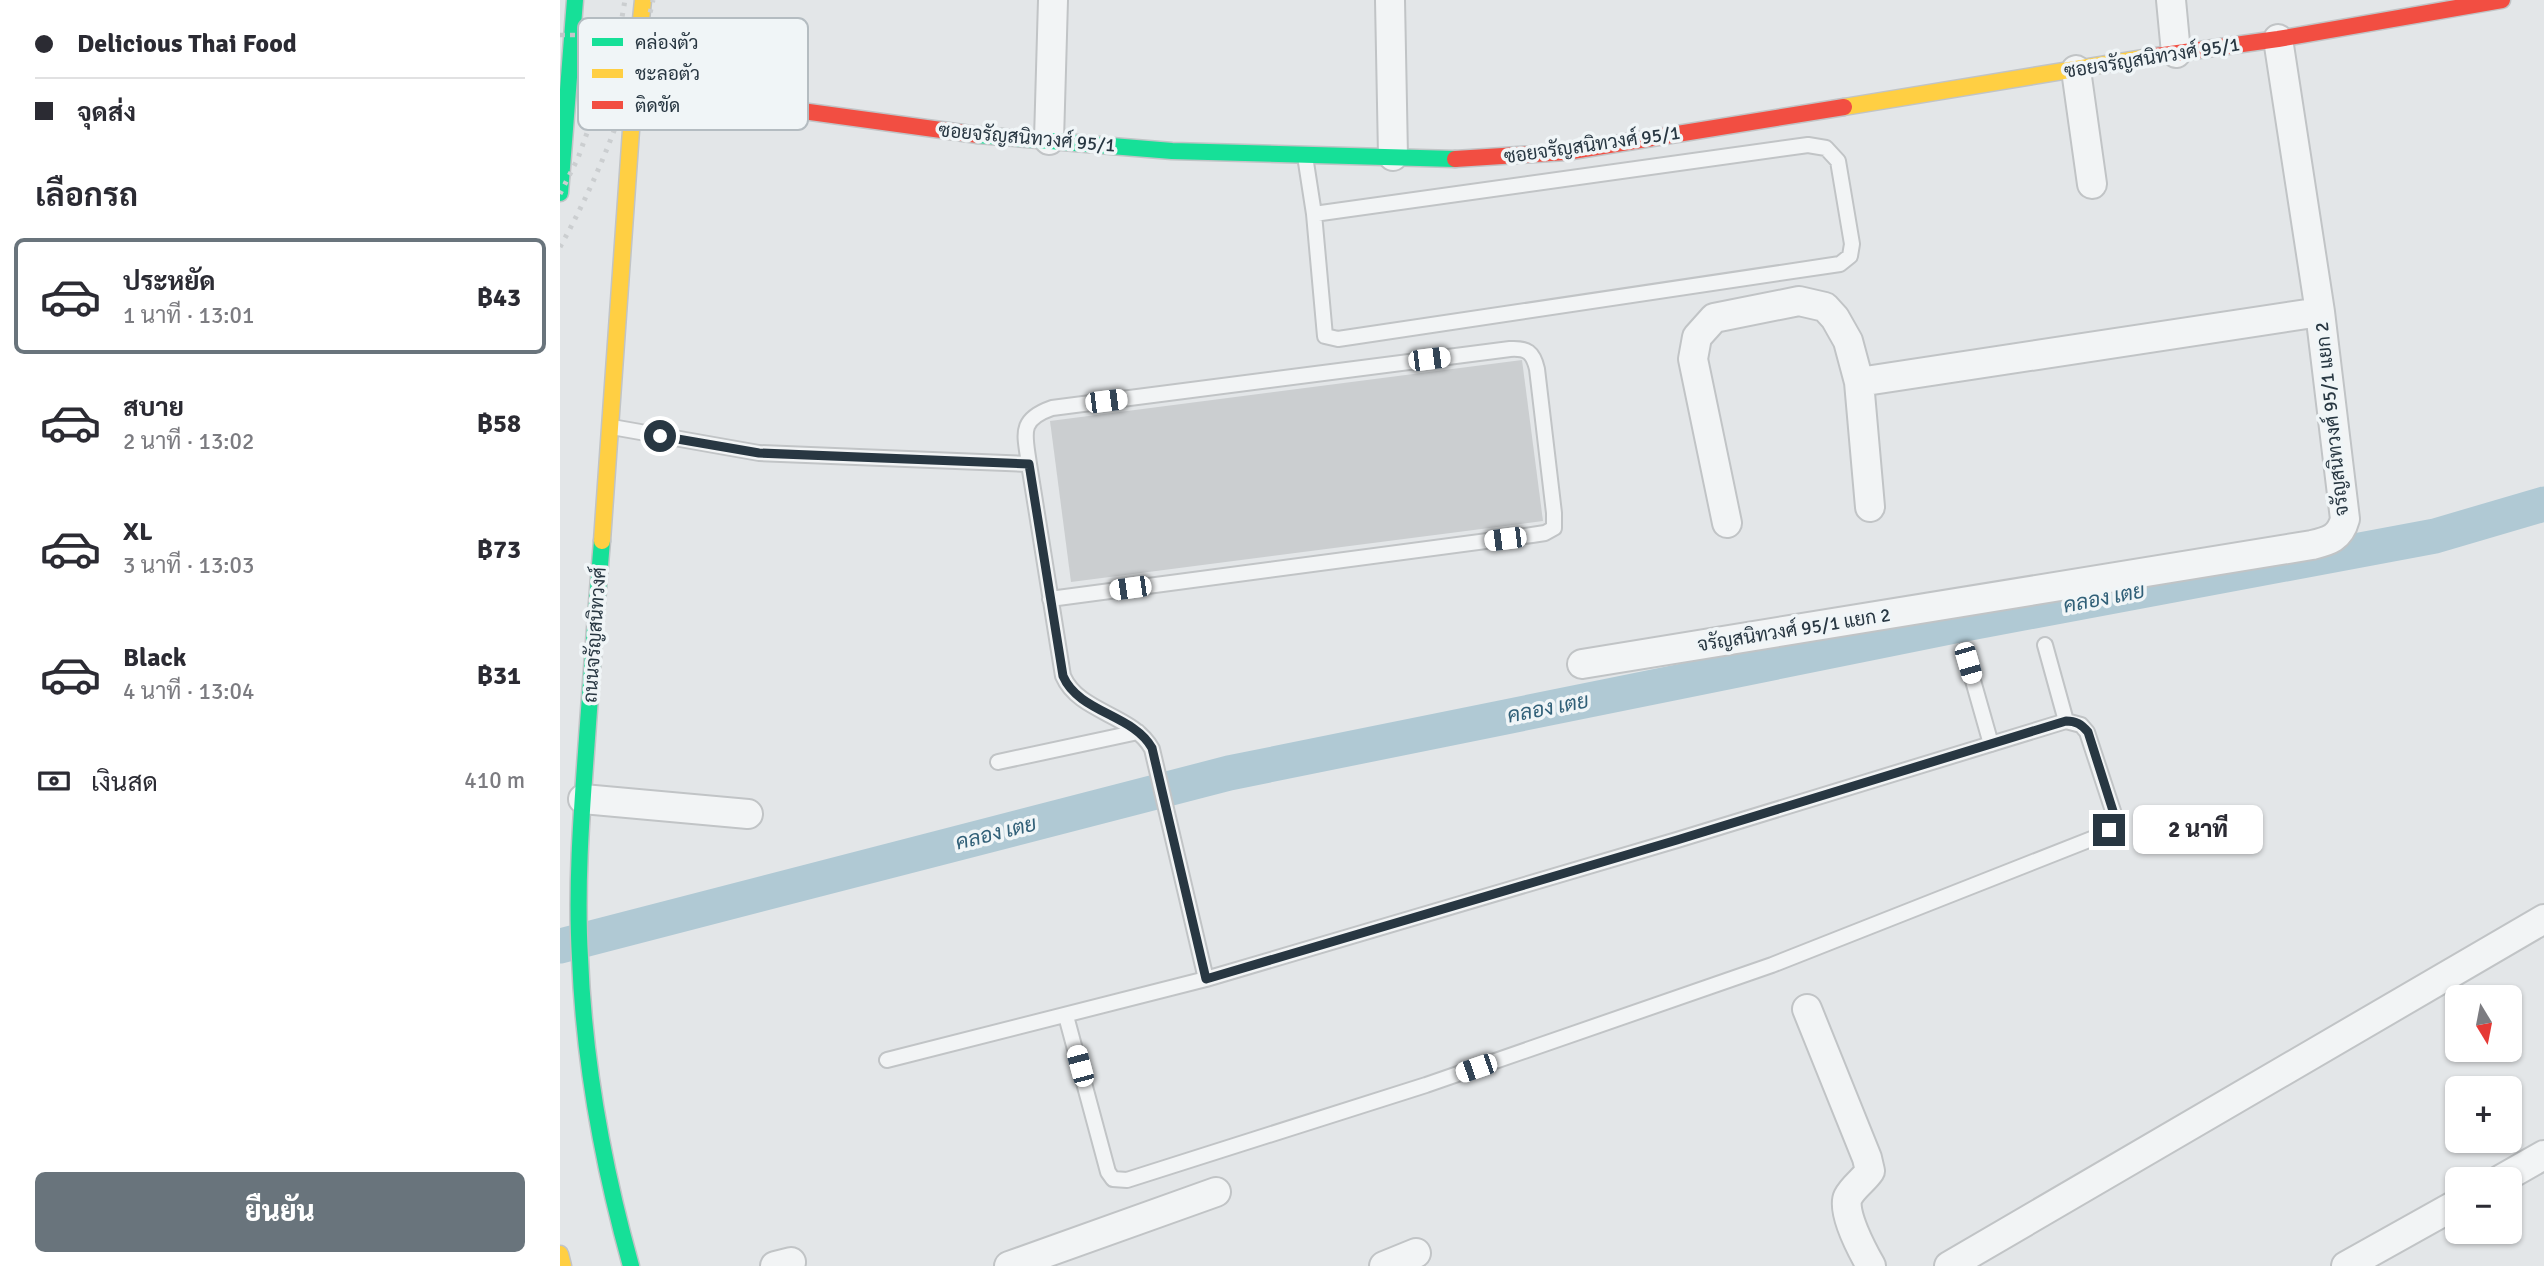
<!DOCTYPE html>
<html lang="th">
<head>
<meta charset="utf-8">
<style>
	body { margin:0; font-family:Signika,Sarabun,sans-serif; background:#f2f2f3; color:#2b2b33; height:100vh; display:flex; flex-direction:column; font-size:26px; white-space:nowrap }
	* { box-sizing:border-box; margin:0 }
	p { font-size:23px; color:#7c7c81 }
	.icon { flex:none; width:38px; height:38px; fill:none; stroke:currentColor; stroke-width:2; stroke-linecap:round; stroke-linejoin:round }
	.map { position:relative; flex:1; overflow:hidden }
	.sheet { display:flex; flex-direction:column; background:#fff; width:560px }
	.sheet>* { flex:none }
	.hud { display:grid; align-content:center; height:154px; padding:0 35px; background:#fff }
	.needle { width:46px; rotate:170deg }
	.fabs { position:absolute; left:1885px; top:985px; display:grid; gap:14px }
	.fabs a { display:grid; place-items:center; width:77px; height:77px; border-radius:10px; background:#fff; box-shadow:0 2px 5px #0004; font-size:35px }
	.end { position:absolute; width:32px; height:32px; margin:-16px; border:9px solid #283742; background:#fff; box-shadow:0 0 0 4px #fff }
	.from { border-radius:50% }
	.bubble { position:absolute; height:49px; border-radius:10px; background:#fff; box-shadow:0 2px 5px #0004; font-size:23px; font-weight:800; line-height:49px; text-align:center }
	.car { position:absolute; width:21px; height:42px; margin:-21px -10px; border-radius:9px; box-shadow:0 0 5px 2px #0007; background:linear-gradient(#fff 24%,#345 0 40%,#fff 0 76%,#345 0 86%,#fff 0) }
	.hud b { display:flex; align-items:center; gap:24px; height:66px; font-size:26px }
	.hud b+b { border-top:2px solid #e1e1e2 }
	.hud i { width:18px; height:18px; background:#2b2b33 }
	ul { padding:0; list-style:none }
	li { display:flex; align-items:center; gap:21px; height:116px; margin:0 14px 10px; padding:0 21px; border:4px solid transparent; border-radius:10px }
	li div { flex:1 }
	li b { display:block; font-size:26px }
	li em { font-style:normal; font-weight:800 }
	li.current { border-color:#69747c }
	li>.icon { width:63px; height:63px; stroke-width:1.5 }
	h2 { padding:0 35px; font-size:32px; line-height:84px }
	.pay { display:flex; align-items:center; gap:18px; height:77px; padding:0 35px; font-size:26px }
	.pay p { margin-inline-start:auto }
	.primary-button { display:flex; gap:14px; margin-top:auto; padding:14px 35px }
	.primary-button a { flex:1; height:80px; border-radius:10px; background:#69747c; color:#fff; font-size:28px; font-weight:800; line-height:80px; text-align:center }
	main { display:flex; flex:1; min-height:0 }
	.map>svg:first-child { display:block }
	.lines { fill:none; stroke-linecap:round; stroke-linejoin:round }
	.canal { stroke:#b0c9d4; stroke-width:35 }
	.building { fill:#cbced0 }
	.lane-casing { stroke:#c1c4c6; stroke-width:18 }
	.street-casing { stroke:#c1c4c6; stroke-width:32 }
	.fast-casing { stroke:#c1c4c6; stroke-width:19 }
	.slow-casing { stroke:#c1c4c6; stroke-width:19 }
	.jam-casing { stroke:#c1c4c6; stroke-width:19 }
	.lane { stroke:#f2f4f5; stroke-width:14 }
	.street { stroke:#f2f4f5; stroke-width:28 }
	.fast { stroke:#16e098; stroke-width:16 }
	.slow { stroke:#ffcf43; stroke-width:16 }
	.jam { stroke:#f24e42; stroke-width:16 }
	.rail { stroke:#cbced0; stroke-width:5; stroke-dasharray:3.5 7; stroke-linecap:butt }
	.path-bridge { stroke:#c1c6c8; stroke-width:4.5; stroke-dasharray:5 5; stroke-linecap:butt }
	.route { stroke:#283742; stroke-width:9 }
	.labels { text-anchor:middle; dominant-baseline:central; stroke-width:7; stroke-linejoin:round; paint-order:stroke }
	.street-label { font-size:19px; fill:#283742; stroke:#f0f5f7 }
	.water-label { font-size:21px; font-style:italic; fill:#316078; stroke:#f0f5f7 }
	.key { fill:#f0f5f7; stroke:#b4bcc1; stroke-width:2 }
	.key-label { font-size:19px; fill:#283742 }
</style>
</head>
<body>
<main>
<section class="sheet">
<div class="hud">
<b><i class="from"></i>Delicious Thai Food</b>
<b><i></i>จุดส่ง</b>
</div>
<h2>เลือกรถ</h2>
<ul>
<li class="current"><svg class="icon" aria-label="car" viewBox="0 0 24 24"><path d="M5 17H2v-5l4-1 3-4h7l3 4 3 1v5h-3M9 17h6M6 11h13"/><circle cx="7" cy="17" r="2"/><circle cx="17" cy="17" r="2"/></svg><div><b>ประหยัด</b><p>1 นาที · 13:01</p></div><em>฿43</em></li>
<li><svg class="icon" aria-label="car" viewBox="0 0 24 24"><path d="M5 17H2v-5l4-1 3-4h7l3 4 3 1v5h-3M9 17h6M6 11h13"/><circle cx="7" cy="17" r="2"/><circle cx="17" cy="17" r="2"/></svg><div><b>สบาย</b><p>2 นาที · 13:02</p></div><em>฿58</em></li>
<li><svg class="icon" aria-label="car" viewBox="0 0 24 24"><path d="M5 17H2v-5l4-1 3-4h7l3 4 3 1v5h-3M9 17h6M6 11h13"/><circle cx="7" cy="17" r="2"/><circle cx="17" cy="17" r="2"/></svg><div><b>XL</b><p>3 นาที · 13:03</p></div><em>฿73</em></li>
<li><svg class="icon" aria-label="car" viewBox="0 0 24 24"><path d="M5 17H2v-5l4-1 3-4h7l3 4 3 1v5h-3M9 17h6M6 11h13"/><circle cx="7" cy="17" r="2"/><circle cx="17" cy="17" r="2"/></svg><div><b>Black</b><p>4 นาที · 13:04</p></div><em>฿31</em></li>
</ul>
<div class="pay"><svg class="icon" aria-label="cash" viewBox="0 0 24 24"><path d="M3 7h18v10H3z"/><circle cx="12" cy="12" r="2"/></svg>เงินสด<p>410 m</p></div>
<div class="primary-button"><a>ยืนยัน</a></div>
</section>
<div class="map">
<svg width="1984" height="1266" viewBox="0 0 1984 1266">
	<rect width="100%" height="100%" fill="#e3e6e8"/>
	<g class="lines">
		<path class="canal" d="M 0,946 L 669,773 L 1399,625 L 1875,536 L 1984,504"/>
	</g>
	<path class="building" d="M 962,360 L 983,521 L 511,582 L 490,421 Z"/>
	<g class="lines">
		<g class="lane-casing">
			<path id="lane" d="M 745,156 L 754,214 L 1248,145 L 1266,148 L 1278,161 L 1292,244 L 1290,256 L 1280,264 L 778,339 L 765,336 L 754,214
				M 52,427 L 199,453 L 469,464 L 503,676 C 519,713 573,714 592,749 L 646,979
				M 469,464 C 465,434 458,420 492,408 L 950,349 C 967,348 973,352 977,369 L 994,513 L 994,528 L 985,533 L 972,535 L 490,599
				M 1485,645 L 1506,721
				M 1408,663 L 1431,744
				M 438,762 L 578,732
				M 327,1060 L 646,979 L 1117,840 L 1506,721 L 1521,725 L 1527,732 L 1554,814 L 1549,829 L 1539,836 L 1212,965 L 866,1085 L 567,1180 L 553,1179 L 548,1172 L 506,1016"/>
		</g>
		<g class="street-casing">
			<path id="street" d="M 830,0 L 833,156
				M 1611,0 L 1616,53
				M 1516,70 L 1532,184
				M 489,140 L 493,0
				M 1299,382 L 1310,507
				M 1167,523 L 1133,359 L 1137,337 L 1154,318 L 1239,301 L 1265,307 L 1275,318 L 1288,341 L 1299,382 L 1760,312
				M 1022,664 L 1752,545 C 1769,541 1780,538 1785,519 L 1760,312 L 1718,39
				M 23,799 L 188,814
				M 1247,1009 L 1307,1158 L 1310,1171 C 1304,1180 1293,1187 1288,1197 C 1281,1211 1303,1252 1311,1266
				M 1940,1180 L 1984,1155
				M 215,1266 L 231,1262
				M 449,1266 L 656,1192
				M 824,1266 L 856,1253
				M 1389,1266 L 1984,919
				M 1786,1266 L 1897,1204"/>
		</g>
		<g class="fast-casing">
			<path id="fast" d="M 418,135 L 612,151 L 895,159
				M 0,193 L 15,0
				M 42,541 C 36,611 31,682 26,752 C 21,820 16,890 20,958 C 24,1063 43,1166 71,1266"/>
		</g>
		<g class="slow-casing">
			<path id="slow" d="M 1284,107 L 1589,57
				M 42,541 L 74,88 L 83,0
				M 0,1254 L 3,1266"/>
		</g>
		<g class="jam-casing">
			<path id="jam" d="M 1589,57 L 1718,39 L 1942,0
				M 74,88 L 418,135
				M 895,159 L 1006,152 L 1284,107"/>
		</g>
		<use href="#lane" class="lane"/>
		<use href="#street" class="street"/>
		<use href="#fast" class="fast"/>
		<use href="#slow" class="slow"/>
		<use href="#jam" class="jam"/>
		<path class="rail" d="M 0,194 L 18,158 L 56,52 L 65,0
			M 0,247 C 43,170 74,86 93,0"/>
		<path class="path-bridge" d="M 0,35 L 112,35"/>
	</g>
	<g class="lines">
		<path class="route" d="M 100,436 L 199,453 L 469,464 L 503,676 C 519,713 573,714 592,748 L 646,979 L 1117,840 L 1506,721 C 1516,721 1521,724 1528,732 L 1554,814 L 1549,830"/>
	</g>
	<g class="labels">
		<g class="street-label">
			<text transform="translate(1592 58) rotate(-9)">ซอยจรัญสนิทวงศ์ 95/1</text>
			<text transform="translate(467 138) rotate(5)">ซอยจรัญสนิทวงศ์ 95/1</text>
			<text transform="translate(1032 145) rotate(-8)">ซอยจรัญสนิทวงศ์ 95/1</text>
			<text transform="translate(1772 419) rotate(-96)">จรัญสนิทวงศ์ 95/1 แยก 2</text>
			<text transform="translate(1234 630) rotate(-9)">จรัญสนิทวงศ์ 95/1 แยก 2</text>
			<text transform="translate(35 635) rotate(-86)">ถนนจรัญสนิทวงศ์</text>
		</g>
		<g class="water-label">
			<text transform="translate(1544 598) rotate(-11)">คลอง เตย</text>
			<text transform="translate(988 708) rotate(-11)">คลอง เตย</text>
			<text transform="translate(436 833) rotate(-14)">คลอง เตย</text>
		</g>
	</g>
	<rect x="18" y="18" width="230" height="112" rx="10" class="key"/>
	<rect x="32" y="38" width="31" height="8" fill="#16e098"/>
	<rect x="32" y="69" width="31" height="9" fill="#ffcf43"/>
	<rect x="32" y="101" width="31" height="8" fill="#f24e42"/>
	<g class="key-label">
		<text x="75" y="49">คล่องตัว</text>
		<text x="75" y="80">ชะลอตัว</text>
		<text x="75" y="112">ติดขัด</text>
	</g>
</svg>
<div class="fabs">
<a><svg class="needle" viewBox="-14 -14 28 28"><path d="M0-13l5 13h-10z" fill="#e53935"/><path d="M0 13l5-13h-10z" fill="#7c7c81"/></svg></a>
<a>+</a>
<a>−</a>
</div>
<i class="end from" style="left:100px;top:436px"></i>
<i class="end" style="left:1549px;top:830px"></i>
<div class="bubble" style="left:1573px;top:805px;width:130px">2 นาที</div>
<i class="car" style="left:869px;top:359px;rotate:83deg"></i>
<i class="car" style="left:546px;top:401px;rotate:83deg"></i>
<i class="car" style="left:945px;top:539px;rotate:263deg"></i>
<i class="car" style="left:570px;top:588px;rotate:262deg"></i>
<i class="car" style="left:1408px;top:663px;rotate:164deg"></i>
<i class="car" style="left:520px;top:1066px;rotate:345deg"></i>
<i class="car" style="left:916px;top:1068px;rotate:251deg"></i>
</div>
</main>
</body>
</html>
